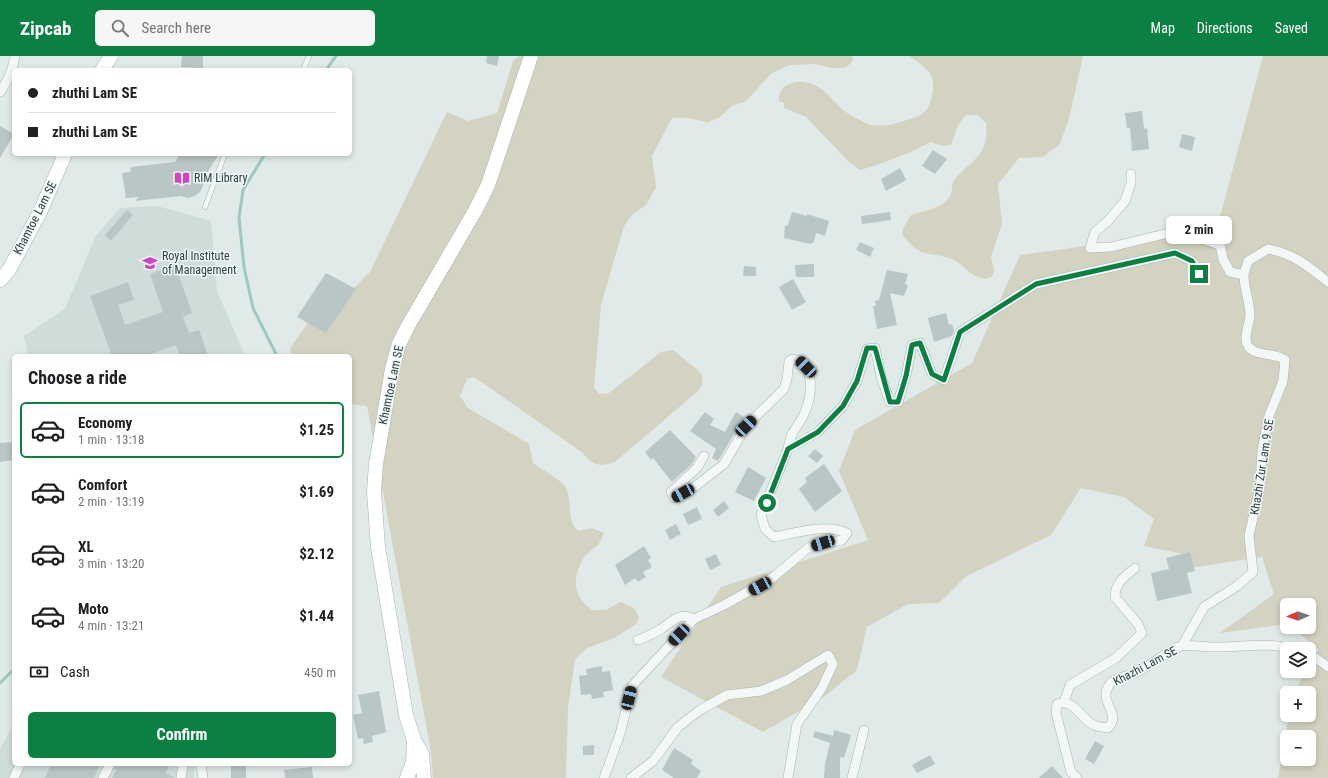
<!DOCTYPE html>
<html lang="en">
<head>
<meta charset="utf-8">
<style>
	body { margin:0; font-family:"Roboto Condensed",sans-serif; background:#f6f6f6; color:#202124; height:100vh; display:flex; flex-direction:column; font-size:15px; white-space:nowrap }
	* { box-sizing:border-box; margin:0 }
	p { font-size:13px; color:#757577 }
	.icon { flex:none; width:22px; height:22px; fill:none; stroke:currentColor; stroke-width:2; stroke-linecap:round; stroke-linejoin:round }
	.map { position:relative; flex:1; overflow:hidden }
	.drawer { position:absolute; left:12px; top:298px; width:340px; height:412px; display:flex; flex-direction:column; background:#fff; border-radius:6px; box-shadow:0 2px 6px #0003 }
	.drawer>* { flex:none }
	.top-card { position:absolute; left:12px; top:12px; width:340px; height:88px; border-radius:6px; box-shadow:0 2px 6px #0003; display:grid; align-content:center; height:88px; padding:0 16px; background:#fff }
	.needle { width:26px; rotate:268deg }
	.buttons { position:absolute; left:1280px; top:542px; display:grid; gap:8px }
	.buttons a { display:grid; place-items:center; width:36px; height:36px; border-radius:6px; background:#fff; box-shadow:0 2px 6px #0003; font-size:20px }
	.end { position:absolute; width:18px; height:18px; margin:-9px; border:5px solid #0b8043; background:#fff; box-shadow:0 0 0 2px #fff }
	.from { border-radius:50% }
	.bubble { position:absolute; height:28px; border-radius:6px; background:#fff; box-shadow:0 2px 6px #0003; font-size:13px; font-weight:700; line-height:28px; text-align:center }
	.car { position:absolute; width:12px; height:24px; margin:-12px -6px; border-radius:5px; box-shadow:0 0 3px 1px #0007; background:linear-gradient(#222 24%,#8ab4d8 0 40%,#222 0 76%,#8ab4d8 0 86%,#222 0) }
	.top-card b { display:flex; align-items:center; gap:14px; height:38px; font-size:15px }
	.top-card b+b { border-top:1px solid #e0e0e0 }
	.top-card i { width:10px; height:10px; background:#202124 }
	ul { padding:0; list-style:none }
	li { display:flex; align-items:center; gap:12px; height:56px; margin:0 8px 6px; padding:0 8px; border:2px solid transparent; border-radius:6px }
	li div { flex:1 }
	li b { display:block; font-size:15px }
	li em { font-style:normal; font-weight:700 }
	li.on { border-color:#0b8043 }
	li>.icon { width:36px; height:36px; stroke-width:1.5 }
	h2 { padding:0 16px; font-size:18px; line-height:48px }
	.pay { display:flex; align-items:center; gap:10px; height:44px; padding:0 16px; font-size:15px }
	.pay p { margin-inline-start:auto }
	.primary-button { display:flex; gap:8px; margin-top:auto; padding:8px 16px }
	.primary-button a { flex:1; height:46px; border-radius:6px; background:#0b8043; color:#fff; font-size:16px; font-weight:700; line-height:46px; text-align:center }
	header { display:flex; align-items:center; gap:24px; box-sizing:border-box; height:56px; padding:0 20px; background:#0b8043; color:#fff }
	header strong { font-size:19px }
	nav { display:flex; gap:22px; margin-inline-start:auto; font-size:14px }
	.search { width:280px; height:36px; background:#f6f6f6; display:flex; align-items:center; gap:10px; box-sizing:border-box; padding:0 14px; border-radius:6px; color:#757577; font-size:15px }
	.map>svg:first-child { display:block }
	.built { fill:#cedcda }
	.green { fill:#d4d3c1; fill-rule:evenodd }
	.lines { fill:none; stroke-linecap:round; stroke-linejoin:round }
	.stream { stroke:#9bcabf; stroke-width:3 }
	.building { fill:#b8c6c5 }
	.lane-casing { stroke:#a5b4b2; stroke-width:5.5 }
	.street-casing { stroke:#a5b4b2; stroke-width:10 }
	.primary-casing { stroke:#a0b5b2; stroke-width:15 }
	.lane { stroke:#f3f8f7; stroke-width:4.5 }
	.street { stroke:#f3f8f7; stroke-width:9 }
	.primary { stroke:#fff; stroke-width:14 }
	.route { stroke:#0b8043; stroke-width:5 }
	.labels { text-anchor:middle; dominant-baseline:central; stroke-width:3; stroke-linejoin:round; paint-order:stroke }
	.poi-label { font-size:12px; fill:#29413f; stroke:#f0f7f6; text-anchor:start }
	.street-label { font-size:12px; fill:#29413f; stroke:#f0f7f6 }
</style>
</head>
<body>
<header>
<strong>Zipcab</strong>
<div class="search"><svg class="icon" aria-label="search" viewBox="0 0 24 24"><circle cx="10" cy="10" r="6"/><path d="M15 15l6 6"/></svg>Search here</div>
<nav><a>Map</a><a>Directions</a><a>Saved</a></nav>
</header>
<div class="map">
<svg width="1328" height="722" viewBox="0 0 1328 722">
	<rect width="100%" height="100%" fill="#e0eae8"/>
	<path class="built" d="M 157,150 L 211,165 L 217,235 L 245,300 L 28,300 L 24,280 L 65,253 L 96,180 L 120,152 Z
		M 14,668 L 14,708 L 194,708 L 194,722 L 0,722 L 0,693 Z"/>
	<path class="green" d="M 519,0 L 852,0 L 853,3 L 850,8 L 845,12 L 832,12 L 814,8 L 790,9 L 772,17 L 745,46 L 733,49 L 720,61 L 707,67 C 701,63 680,61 672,62 L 652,100 L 656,131 L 646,149 L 632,159 L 624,170 L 601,249 L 594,331 L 599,338 L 609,337 L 661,296 L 673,294 L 699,315 C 705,322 703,328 698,335 L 615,406 C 599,411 593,410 583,397 L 483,327 L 473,321 L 467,323 L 460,340 L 468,352 L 529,388 L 533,407 C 540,412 560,424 564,429 C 574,443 565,463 578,475 L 592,472 L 604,477 C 598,493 596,489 585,500 C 581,505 579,511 577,517 C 573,534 579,544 592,554 L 606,554 L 620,546 L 624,547 L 635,553 L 639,562 L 636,568 L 614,582 L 587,592 L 575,603 L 568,652 L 566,722 L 433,722 L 431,696 L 367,350 L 350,348 L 350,300 L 292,300 L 290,292 L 325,243 L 346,240 L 370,216 L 447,56 L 468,65 L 497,57 L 513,5 Z
		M 909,0 L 1083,0 L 1069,63 L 1060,88 L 1043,101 L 1019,102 L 998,128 L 1002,168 L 991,201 L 994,215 L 992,220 L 986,223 C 970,221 966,210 954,204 C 929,194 922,205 902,178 L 903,173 L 911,159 C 924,155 939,153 948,143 C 954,138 950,129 955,123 C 973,102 989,100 986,67 L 978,59 L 966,59 L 958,69 L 951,89 L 944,90 L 930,86 C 917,95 876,110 860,114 L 850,107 L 806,61 L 784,52 L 784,47 L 779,45 C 778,23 806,22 820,32 C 828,37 833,45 840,51 C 847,58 857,63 866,67 C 879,73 894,68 907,64 C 917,61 925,59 929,49 C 939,22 931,14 909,0 Z
		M 1263,0 L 1328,0 L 1328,722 L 1278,722 L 1289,659 L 1309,659 L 1309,637 L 1293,637 L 1306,615 L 1309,615 L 1309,610 L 1319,594 L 1291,571 L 1309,571 L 1309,549 L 1287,549 L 1287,568 L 1220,577 L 1274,538 L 1262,501 L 1183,513 L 1188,499 L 1144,490 L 1154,463 L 1124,441 L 1081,432 L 1051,479 L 965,521 L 939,547 L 908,548 L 867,571 L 857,614 L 824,641 L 763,676 L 661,621 L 721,531 L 868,484 L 839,415 L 855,374 L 972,307 L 1020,199 L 1217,172 ZM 1287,681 L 1309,681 L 1309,703 L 1287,703 Z"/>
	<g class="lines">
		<path class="stream" d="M 326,14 L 336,0
			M 265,98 L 243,134 L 239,162 L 244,211 L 253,252 L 277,300
			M 0,627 L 14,613"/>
	</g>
	<path class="building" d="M 182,0 L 203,0 L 203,12 L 181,11 Z
		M 487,0 L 499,0 L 497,10 L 486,7 Z
		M 1142,55 L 1144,73 L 1147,72 L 1149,93 L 1132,95 L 1130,72 L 1127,72 L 1125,57 Z
		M 0,70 L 14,78 L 0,102 Z
		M 1182,78 L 1195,81 L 1192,95 L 1179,91 Z
		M 933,94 L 947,103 L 935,118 L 922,110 Z
		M 180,98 L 219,98 L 203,123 L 203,130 L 200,136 L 195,140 L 189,142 L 180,140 L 135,145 L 139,141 L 126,142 L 122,117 L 130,116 L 131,111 L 175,106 Z
		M 900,112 L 906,124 L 886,135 L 881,123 Z
		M 127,154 L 133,159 L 111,185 L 105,179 Z
		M 792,156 L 807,160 L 807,158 L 829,165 L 825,180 L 816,177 L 814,186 L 810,188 L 784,182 L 785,170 L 788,169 Z
		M 890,156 L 891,164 L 862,168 L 861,160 Z
		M 860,186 L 874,192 L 870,201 L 856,194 Z
		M 814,208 L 814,221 L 796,221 L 795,209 Z
		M 175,209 L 192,257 L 183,261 L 189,277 L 199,274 L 208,300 L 180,300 L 176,289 L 145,300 L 112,300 L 90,240 L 128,226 L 134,244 L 118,249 L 125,269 L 163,256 L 150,218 Z
		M 744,210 L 756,211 L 756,220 L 743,220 Z
		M 887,214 L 908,218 L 905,228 L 908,229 L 904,240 L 890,237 L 897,269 L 877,273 L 873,250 L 876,250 L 875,245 L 879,244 Z
		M 326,217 L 356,233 L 326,277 L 297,261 Z
		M 793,223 L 806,246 L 792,254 L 779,231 Z
		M 946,257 L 949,269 L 952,268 L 954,274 L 952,280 L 934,286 L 928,262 Z
		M 705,356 L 714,363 L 710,369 L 725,376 L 736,356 L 744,361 L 718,405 L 712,402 L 716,393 L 690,375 Z
		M 670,374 L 696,401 L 692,408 L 672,426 L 653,402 L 651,404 L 645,396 Z
		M 13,386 L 14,404 L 0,406 L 0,387 Z
		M 815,393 L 823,400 L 817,407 L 808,400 Z
		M 824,408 L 842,435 L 815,456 L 799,433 L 807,426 L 805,422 Z
		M 748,411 L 766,422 L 754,445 L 735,436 Z
		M 724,445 L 729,452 L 718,461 L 713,454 Z
		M 697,451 L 702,463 L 688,469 L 683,458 Z
		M 676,468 L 681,478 L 670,484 L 665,474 Z
		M 644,490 L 651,502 L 648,504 L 652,511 L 643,516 L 646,521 L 638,526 L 635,522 L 625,529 L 615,509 Z
		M 1190,496 L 1195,515 L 1187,517 L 1192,537 L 1157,545 L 1151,517 L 1169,513 L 1166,502 Z
		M 716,498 L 721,509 L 710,514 L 705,503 Z
		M 602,610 L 602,616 L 610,615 L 613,634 L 603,636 L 604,641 L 592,643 L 591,638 L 581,639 L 579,620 L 587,619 L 586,613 Z
		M 379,635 L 386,676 L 372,680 L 373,686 L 364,688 L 363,682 L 358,683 L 353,659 L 362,657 L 358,639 Z
		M 834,674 L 851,679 L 844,702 L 840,701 L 840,722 L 824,722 L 825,708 L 830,687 L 813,681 L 815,675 L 833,680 Z
		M 1095,685 L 1104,690 L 1094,708 L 1085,703 Z
		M 594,689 L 594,699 L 583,699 L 583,690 Z
		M 674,692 L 693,704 L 691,708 L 701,715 L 697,722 L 674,722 L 662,714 Z
		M 930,699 L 935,708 L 917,717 L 912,709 Z
		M 51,708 L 100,708 L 94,722 L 45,722 Z
		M 116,708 L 170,708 L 165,717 L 175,722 L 112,722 L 116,714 L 114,713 Z
		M 231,708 L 246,708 L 246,722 L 231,722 Z
		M 1052,710 L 1063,722 L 1039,722 Z
		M 312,711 L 313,722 L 285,722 L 284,714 Z"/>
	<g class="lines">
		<g class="lane-casing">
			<path id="lane" d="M 303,14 L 309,0
				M 205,151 L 225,98"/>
		</g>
		<g class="street-casing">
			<path id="street" d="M 0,36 C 8,25 13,13 15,0
				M 1131,118 L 1131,127 L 1125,145 L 1108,165 L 1095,176 L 1090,192 L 1111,191 L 1177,175 L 1220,189 L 1223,203 L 1230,216 L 1244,219
				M 704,400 L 697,412 L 671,436 L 674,442 L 693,432 L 724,408 L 746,370 L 784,333 L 787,323 L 789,305 L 793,303 C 816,308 812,339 805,356 C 802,364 796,371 792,378 C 790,383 789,388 788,393
				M 638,584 C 645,581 654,578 661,573 C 672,566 679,555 694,563
				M 1182,590 L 1204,551 L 1237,530 L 1253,516 L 1249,480 L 1260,430 L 1262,394 L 1269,360 L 1283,325 L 1285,304 C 1275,296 1255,301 1248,290 C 1243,283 1249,268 1250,260 C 1250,246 1244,233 1244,220 C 1244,215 1247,209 1248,205 L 1268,193 C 1296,199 1306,209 1328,226
				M 1309,597 L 1328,611
				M 1064,646 L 1070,629 L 1116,602 L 1142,577 L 1138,568 L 1115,541 C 1115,527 1125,520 1135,512
				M 201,708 L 203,722
				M 14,722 L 20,708
				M 103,722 L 110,708
				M 181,722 L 183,708
				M 604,722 L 620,678 L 632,630 L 694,563 L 724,549 L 771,523 L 808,492 L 842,484 L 847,477 C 826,467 796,477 774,481 L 765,473 L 761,459 L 788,393 L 818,376 L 843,350 L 857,325 L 867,293 L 875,292 L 882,324 L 890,346 L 898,346 L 906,320 L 912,289 L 920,287 L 932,318 L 944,324 L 960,276 L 1036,228 L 1175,197 L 1192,205 L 1199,218
				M 631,722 L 653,705 L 678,671 L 700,654 L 727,639 L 761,635 L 787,624 L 828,599 L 833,608 L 822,632 L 797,668 L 788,722
				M 852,722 L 864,674
				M 1077,722 L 1071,716 L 1056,657 L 1057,648 C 1075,642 1080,663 1094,669 C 1098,671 1103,671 1108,672 C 1123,656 1096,646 1110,628 C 1116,620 1128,621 1137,616 C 1148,611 1171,593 1181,590 C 1190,588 1203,591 1212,591 C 1242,592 1263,585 1293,593"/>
		</g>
		<g class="primary-casing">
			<path id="primary" d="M 102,14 L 111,0
				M 0,224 L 9,214 L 40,156 L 65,98
				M 407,722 L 413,706 L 414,686
				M 424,722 L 422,698 L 414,684 L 406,659 L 378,491 L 374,436 L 376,408 L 392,313 L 399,288 L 408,270 L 475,155 L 488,129 L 531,0"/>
		</g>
		<use href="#lane" class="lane"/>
		<use href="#street" class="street"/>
		<use href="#primary" class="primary"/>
	</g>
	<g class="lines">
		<path class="route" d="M 767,447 L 788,393 L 818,376 L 843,350 L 857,325 L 867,292 L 875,292 L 890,346 L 898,346 L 906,320 L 912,289 L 920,287 L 932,318 L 944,324 L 960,276 L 1036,228 L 1175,197 L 1192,205 L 1199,218"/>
	</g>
	<defs>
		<g id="library-bare" transform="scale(1.2)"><path d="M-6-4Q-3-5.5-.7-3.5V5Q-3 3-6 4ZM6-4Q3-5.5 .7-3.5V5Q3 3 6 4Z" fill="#d044c2" stroke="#f0f7f6" stroke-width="2.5" paint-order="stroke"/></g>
		<g id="university-bare" transform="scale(1.2)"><path d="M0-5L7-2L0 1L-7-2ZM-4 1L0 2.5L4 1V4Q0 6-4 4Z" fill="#d044c2" stroke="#f0f7f6" stroke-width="2.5" paint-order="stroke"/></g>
	</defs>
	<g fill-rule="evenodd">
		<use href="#library-bare" x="182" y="122"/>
		<use href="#university-bare" x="150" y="207"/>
	</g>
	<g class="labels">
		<g class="poi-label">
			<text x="194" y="122">RIM Library</text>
			<text x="162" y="200">Royal Institute<tspan x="162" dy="14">of Management</tspan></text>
		</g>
		<g class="street-label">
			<text transform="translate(35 162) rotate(-63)">Khamtoe Lam SE</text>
			<text transform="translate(391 329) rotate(-78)">Khamtoe Lam SE</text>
			<text transform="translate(1262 411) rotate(-81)">Khazhi Zur Lam 9 SE</text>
			<text transform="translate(1145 610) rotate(-28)">Khazhi Lam SE</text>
		</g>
	</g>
</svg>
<div class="buttons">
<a><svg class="needle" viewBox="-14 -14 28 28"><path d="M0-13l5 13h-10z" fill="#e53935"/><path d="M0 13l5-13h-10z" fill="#757577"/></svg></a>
<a><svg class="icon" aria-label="layers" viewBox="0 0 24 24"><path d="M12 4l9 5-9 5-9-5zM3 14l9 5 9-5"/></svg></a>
<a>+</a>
<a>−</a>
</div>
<i class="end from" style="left:767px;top:447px"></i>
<i class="end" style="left:1199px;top:218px"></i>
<div class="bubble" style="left:1166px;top:160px;width:66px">2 min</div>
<i class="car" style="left:806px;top:311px;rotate:315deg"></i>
<i class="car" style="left:746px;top:370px;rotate:46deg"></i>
<i class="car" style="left:683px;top:437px;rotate:241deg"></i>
<i class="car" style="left:823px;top:487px;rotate:253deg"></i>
<i class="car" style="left:760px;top:530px;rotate:241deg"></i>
<i class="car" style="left:679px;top:579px;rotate:224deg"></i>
<i class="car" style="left:629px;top:642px;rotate:14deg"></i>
<div class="top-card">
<b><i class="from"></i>zhuthi Lam SE</b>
<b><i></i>zhuthi Lam SE</b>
</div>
<section class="drawer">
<h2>Choose a ride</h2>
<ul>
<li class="on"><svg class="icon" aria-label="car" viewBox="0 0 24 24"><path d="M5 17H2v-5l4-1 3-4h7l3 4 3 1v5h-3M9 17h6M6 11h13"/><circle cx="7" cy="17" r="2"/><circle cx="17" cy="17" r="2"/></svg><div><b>Economy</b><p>1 min · 13:18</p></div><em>$1.25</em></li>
<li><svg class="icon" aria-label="car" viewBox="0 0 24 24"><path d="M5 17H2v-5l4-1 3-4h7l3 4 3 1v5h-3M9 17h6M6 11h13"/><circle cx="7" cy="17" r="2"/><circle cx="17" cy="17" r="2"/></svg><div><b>Comfort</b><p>2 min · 13:19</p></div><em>$1.69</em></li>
<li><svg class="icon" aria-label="car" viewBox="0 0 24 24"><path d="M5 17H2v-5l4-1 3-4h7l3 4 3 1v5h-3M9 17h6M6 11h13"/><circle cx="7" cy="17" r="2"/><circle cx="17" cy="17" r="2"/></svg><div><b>XL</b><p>3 min · 13:20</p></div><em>$2.12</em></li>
<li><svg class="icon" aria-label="car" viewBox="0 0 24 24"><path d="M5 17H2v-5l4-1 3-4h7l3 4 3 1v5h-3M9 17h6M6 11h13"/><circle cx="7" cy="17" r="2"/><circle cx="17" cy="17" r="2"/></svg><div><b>Moto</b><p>4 min · 13:21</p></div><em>$1.44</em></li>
</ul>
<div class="pay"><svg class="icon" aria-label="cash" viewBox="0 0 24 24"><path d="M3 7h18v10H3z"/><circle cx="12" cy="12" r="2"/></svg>Cash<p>450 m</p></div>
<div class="primary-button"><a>Confirm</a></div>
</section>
</div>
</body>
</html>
